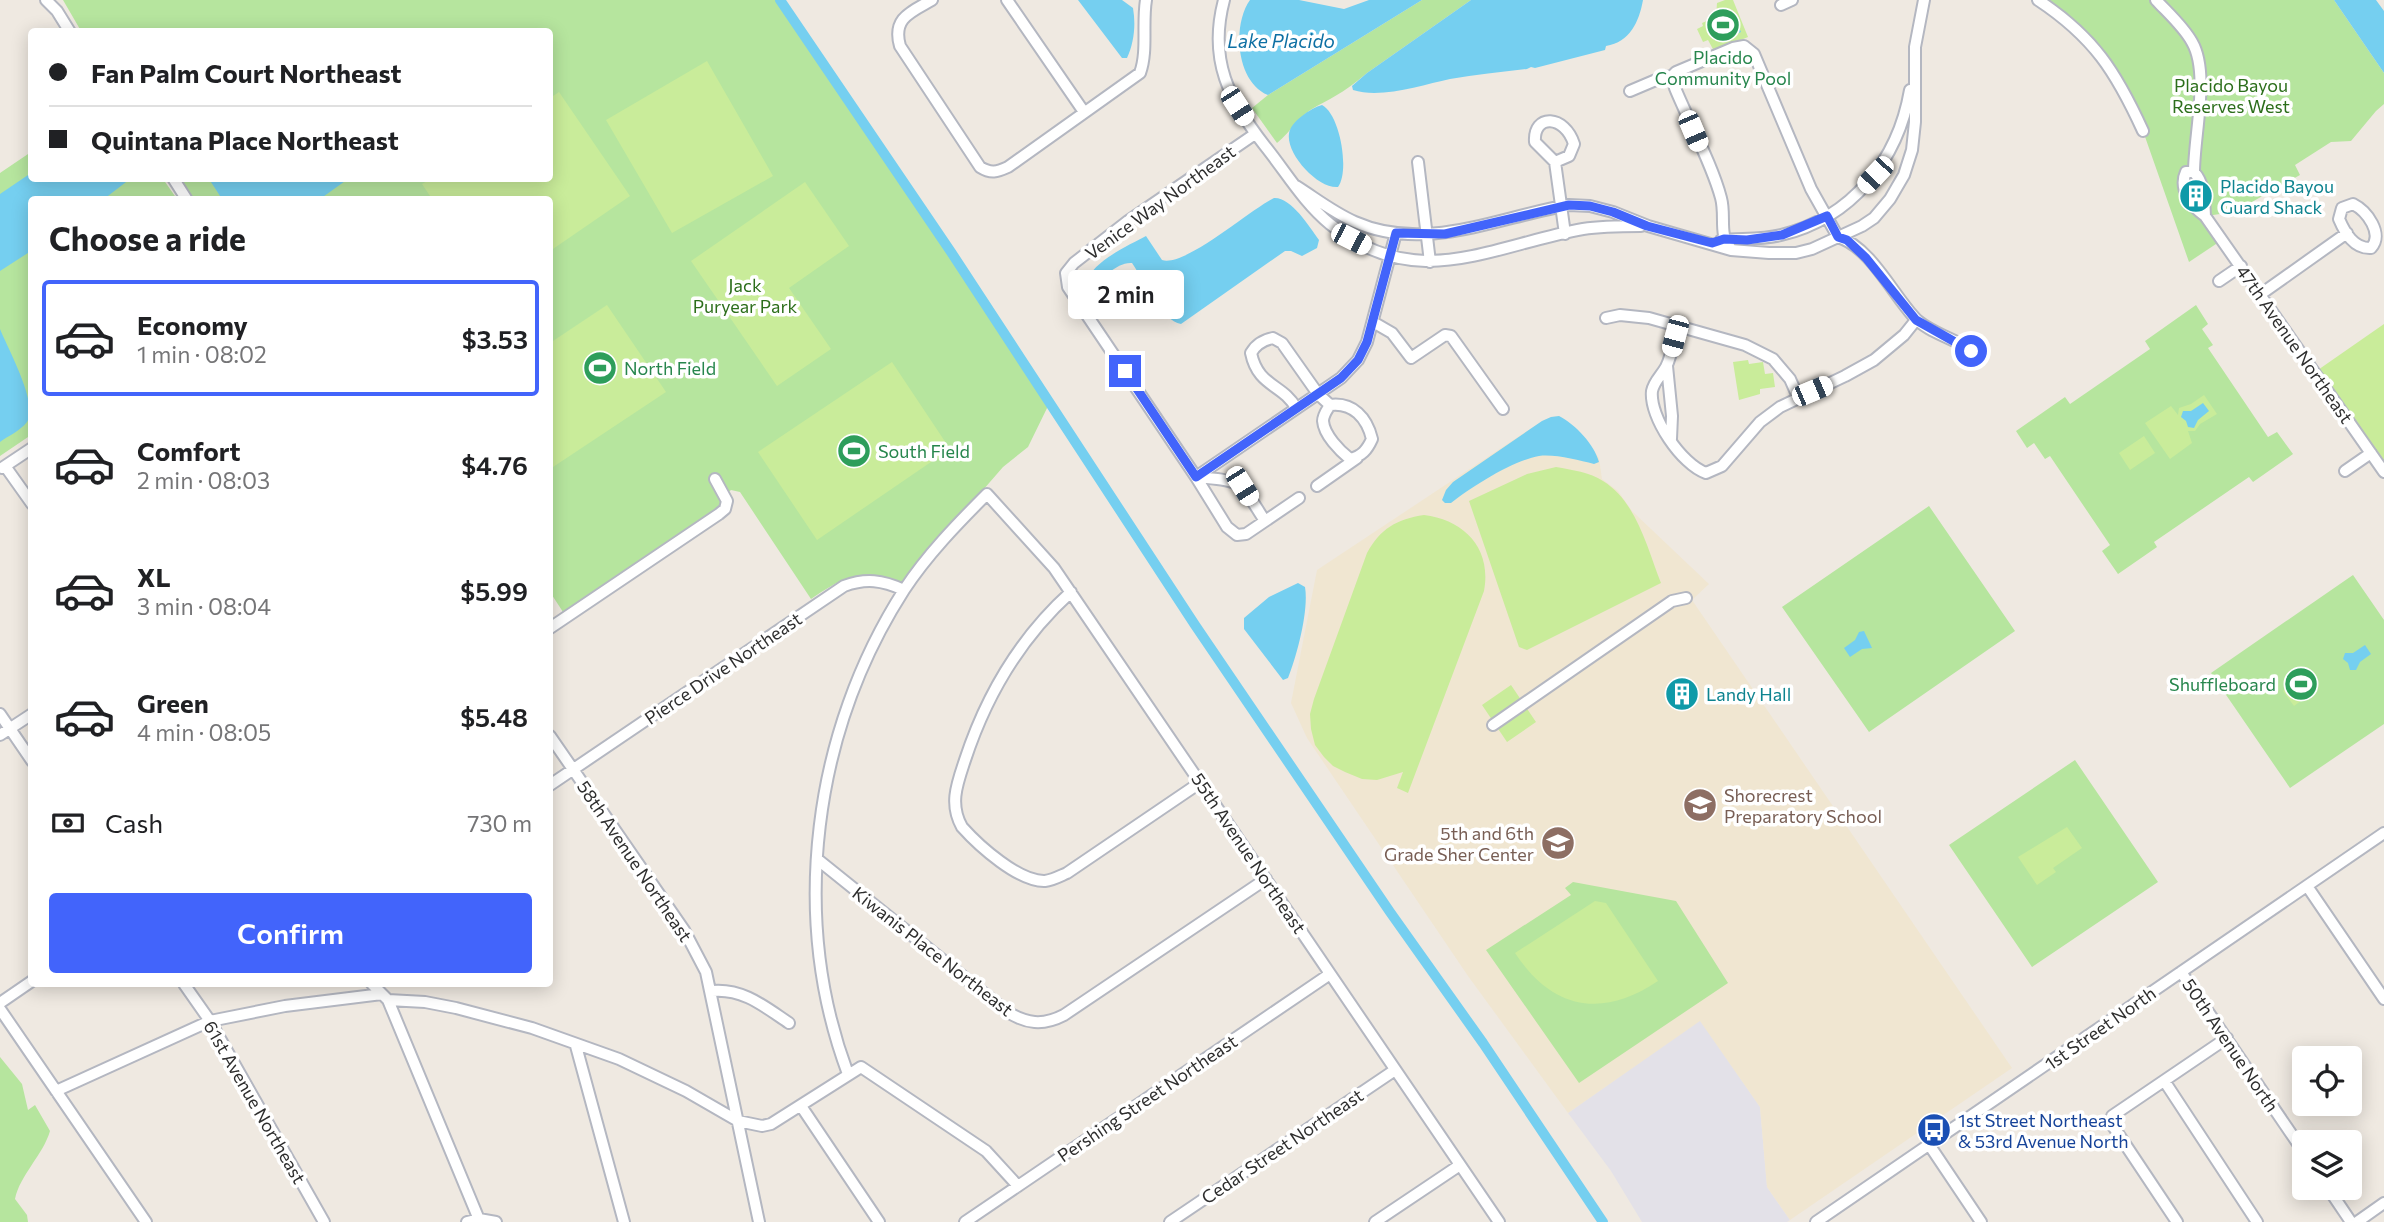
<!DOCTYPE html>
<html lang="en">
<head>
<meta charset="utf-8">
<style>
	body { margin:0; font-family:Commissioner,sans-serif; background:#f2f2f2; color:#202124; height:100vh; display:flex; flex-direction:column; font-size:26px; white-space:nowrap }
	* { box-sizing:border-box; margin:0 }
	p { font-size:23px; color:#757577 }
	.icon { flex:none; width:38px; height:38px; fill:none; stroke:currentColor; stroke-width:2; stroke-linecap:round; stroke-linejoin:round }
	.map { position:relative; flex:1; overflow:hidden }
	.drawer { position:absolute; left:28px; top:196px; width:525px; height:791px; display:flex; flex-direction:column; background:#fff; border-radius:7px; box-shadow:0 4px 18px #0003 }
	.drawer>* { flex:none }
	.guide { position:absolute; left:28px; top:28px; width:525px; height:154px; border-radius:7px; box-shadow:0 4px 18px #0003; display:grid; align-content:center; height:154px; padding:0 21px; background:#fff }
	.tools { position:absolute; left:2292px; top:1046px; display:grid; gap:14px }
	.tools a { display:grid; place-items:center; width:70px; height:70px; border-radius:7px; background:#fff; box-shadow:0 4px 18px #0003; font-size:35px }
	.end { position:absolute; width:32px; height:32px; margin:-16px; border:9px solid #4264fb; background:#fff; box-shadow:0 0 0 4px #fff }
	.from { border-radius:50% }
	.bubble { position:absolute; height:49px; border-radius:7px; background:#fff; box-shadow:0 4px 18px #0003; font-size:23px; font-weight:600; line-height:49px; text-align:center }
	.car { position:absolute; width:21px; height:42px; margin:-21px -10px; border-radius:9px; box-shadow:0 0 5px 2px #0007; background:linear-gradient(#fff 24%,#345 0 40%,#fff 0 76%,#345 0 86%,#fff 0) }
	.guide b { display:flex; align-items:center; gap:24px; height:66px; font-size:26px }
	.guide b+b { border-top:2px solid #e0e0e0 }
	.guide i { width:18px; height:18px; background:#202124 }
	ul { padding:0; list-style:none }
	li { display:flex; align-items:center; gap:21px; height:116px; margin:0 14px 10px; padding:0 7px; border:4px solid transparent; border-radius:7px }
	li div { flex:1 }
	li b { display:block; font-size:26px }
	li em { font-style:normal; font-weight:600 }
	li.selected { border-color:#4264fb }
	li>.icon { width:63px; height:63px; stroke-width:1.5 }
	h2 { padding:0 21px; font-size:32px; line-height:84px }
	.pay { display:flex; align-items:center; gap:18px; height:77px; padding:0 21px; font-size:26px }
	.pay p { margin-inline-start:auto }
	.button { display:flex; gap:14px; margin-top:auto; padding:14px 21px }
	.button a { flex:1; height:80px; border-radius:7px; background:#4264fb; color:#fff; font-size:28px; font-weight:600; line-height:80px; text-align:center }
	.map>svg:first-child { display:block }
	.industrial { fill:#e3e1e8 }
	.education { fill:#f0e6d1 }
	.green { fill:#b6e59e }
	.pitch { fill:#c9ec9a }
	.water { fill:#75cff0 }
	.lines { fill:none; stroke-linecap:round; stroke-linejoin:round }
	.canal { stroke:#75cff0; stroke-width:10 }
	.minor-casing { stroke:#b4b7c1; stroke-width:14 }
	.minor { stroke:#fff; stroke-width:10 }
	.route { stroke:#4264fb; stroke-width:9 }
	.labels { text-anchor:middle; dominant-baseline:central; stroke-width:7; stroke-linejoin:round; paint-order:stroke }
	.leisure-label { font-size:18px; fill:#27864d; stroke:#fff; text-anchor:start }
	.park-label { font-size:18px; fill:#2c6e1b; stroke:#fff }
	.culture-label { font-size:18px; fill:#0d838f; stroke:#fff; text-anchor:start }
	.street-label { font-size:18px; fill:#2e2e2e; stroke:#fff }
	.education-label { font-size:18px; fill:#785e54; stroke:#fff; text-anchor:start }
	.transit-label { font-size:18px; fill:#164399; stroke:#fff; text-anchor:start }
	.water-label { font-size:19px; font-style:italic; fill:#0d6fa3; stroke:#fff }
</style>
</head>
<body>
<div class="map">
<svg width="2384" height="1222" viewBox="0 0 2384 1222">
	<rect width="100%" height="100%" fill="#efe9e1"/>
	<path class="industrial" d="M 1700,1020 L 1760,1107 L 1767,1187 L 1790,1220 L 1787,1222 L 1642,1222 L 1611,1171 L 1568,1113 Z"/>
	<path class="education" d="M 1559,416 L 1577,429 L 1592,448 L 1599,458 L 1602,479 L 1618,491 L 1632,511 L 1709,584 L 1692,600 L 2012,1068 L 1790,1220 L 1767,1187 L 1760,1107 L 1700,1021 L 1568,1113 L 1468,976 L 1307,738 L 1291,703 L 1317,570 L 1542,421 L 1551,417 Z"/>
	<path class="green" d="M 63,0 L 780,0 L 1050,402 L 1028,447 L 1003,467 L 904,581 C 895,583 887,578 878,576 C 851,571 832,585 811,599 L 740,492 L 731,490 L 720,499 L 720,506 L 717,509 L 563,612 L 550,592 L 550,200 L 194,199 L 180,179 L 550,178 L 550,32 L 81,31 Z
		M 1422,0 L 1471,0 L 1367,73 C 1351,87 1335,97 1317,106 C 1299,115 1291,132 1277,143 L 1252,108 L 1268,95 Z
		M 2038,0 L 2334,0 L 2384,73 L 2384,104 L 2376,111 L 2351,141 L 2331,142 L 2295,165 L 2300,175 L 2234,212 L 2206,216 L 2222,240 L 2189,262 L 2143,131 L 2111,69 Z
		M 31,152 L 32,178 L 163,179 L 177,199 L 32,200 L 31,435 L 0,456 L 0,173 Z
		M 2196,305 L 2208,324 L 2202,329 L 2213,345 L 2208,348 L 2268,437 L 2277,432 L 2293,454 L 2253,482 L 2249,477 L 2154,542 L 2157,547 L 2118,574 L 2102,551 L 2110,545 L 2050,456 L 2045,459 L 2034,443 L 2027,448 L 2016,431 L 2065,397 L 2070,404 L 2150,349 L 2145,341 Z
		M 1929,506 L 2015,631 L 1869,732 L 1782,607 Z
		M 2353,575 L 2384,620 L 2384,724 L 2290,788 L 2211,673 Z
		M 2075,760 L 2158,882 L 2032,967 L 1949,845 Z
		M 1573,882 L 1676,901 L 1728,983 L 1579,1083 L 1486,950 L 1571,895 L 1565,888 Z
		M 0,1057 L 22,1084 L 28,1110 L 35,1105 L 50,1131 C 43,1155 20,1175 15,1199 L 27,1215 L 28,1222 L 0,1222 Z"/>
	<path class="pitch" d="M 1725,0 L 1733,0 L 1748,37 L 1714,51 L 1708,40 L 1703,42 L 1697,29 L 1703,26 L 1702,23 L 1716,17 L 1717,3 Z
		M 707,61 L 773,176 L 672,233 L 606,120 Z
		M 559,92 L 630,196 L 550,251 L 550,200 L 432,199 L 422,184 L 431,179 L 550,178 L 550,98 Z
		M 805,182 L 849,246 L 789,288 L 831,349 L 777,386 L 691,261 Z
		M 607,305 L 666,392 L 550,469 L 550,343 Z
		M 2384,324 L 2384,472 L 2315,372 Z
		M 1748,360 L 1749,364 L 1763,362 L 1765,374 L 1773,373 L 1775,387 L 1760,389 L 1760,394 L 1739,400 L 1733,362 Z
		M 892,362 L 950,449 L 817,540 L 758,452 Z
		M 2204,395 L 2217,414 L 2200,424 L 2195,431 L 2188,431 L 2192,443 L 2170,459 L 2145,423 L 2171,406 L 2178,415 L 2179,408 L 2191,404 Z
		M 2144,436 L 2155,453 L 2130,470 L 2119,453 Z
		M 1556,467 C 1572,470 1590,472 1603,481 C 1637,502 1647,548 1661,583 L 1527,650 L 1519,647 L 1469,501 L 1527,474 Z
		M 1424,515 C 1464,520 1492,548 1484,591 L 1408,793 L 1397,788 L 1403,772 L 1377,780 L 1362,779 L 1345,772 L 1333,766 L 1324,757 L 1315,745 L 1311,729 L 1310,714 L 1314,699 L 1367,553 C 1380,529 1397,519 1424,515 Z
		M 2303,676 L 2313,692 L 2294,706 L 2283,691 Z
		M 1511,685 L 1536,722 L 1507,742 L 1482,705 Z
		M 2067,827 L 2082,848 L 2053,868 L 2056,872 L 2037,885 L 2018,857 Z
		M 1595,901 L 1606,903 L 1658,981 C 1602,1019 1552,1009 1515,953 Z"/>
	<path class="water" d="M 1078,0 L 1122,0 L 1133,8 C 1136,25 1134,43 1127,58 L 1122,58 Z
		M 1250,0 L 1299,0 L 1344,9 L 1369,0 L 1422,0 L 1268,95 C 1236,82 1232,25 1250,0 Z
		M 1471,0 L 1643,0 C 1639,22 1630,42 1606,46 L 1605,50 L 1535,68 L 1531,67 L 1527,69 C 1501,72 1476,75 1450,79 C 1422,85 1381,99 1353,90 L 1352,86 L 1367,73 Z
		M 2334,0 L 2376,0 L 2384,11 L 2384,73 Z
		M 1732,13 L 1741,32 L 1725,39 L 1720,19 Z
		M 1322,105 C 1340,114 1350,171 1338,187 C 1318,189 1286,154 1289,134 C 1290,122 1311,108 1322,105 Z
		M 31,173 L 32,178 L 130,179 L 104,199 L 32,200 L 31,251 L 0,271 L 0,194 Z
		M 209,179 L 348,179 L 320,199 L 222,199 Z
		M 1274,198 C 1291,197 1309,226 1319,240 L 1317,248 L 1302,256 L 1291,251 L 1285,251 L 1181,324 C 1162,321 1143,279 1132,263 C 1114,262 1105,282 1088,281 C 1090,263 1131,244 1146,236 L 1162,260 C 1184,268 1251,209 1274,198 Z
		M 0,329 C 8,349 39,405 27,422 C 20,431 8,436 0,442 Z
		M 2203,403 L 2209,411 L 2198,420 L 2194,428 L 2188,427 L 2186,421 L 2181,417 L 2183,411 L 2191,411 Z
		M 1559,416 C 1576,425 1594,444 1599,462 L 1594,464 C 1578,460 1555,454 1539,456 C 1512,461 1473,486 1451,503 L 1445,503 L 1442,500 L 1446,490 L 1453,482 L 1542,421 L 1551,417 Z
		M 1298,583 L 1305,587 C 1309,610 1297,656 1288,678 L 1283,680 L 1244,629 L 1244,618 L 1269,597 Z
		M 1864,631 L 1872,648 L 1862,649 L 1850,657 L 1844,648 L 1855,640 L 1859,632 Z
		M 2365,645 L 2371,654 L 2360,662 L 2356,670 L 2350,670 L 2348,663 L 2343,659 L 2345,653 L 2353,653 Z"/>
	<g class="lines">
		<path class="canal" d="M 780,0 L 951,252 L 1195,625 L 1390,912 L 1483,1043 L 1603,1222"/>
		<g class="minor-casing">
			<path id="minor" d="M 46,0 L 57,11 L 70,32
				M 932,0 C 911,12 892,18 900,46 L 980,167 C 991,174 997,172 1008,167 L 1140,73 C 1148,51 1142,24 1146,0
				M 1007,0 L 1084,112
				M 1224,0 C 1208,60 1229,100 1265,146 C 1286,172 1304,203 1330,224 C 1416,294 1490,246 1583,229 C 1602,226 1622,226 1641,226
				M 2038,0 C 2094,37 2116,72 2143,131
				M 2156,0 C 2168,13 2183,26 2192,42 C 2210,73 2194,135 2194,172
				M 1781,5 L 1792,0
				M 1630,91 L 1663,77 L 1672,76
				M 1255,134 L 1128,221 L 1074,263 L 1066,273 L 1068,287 L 1196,477 L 1227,527 L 1237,535 L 1246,534 L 1299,498
				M 1418,162 L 1430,262
				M 1555,162 L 1569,156 L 1574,144 C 1565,115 1533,113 1535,142 L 1555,162 L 1565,234
				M 173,178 L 187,200
				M 1296,186 C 1315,198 1334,213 1355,222 C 1425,253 1498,217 1569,205 L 1590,206 L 1613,212 L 1648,226 L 1731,250 L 1769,253 L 1796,253 L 1812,249 L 1862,226 L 1874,218 L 1890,199 L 1904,175 L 1912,150 L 1915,122 L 1915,47 L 1924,0
				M 2353,204 C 2367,211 2384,234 2371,248 C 2354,249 2345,233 2339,219 L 2342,208 Z
				M 2205,216 C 2204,200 2205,184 2194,172 L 2186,172 C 2178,189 2192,207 2205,216 L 2384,472
				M 1721,240 C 1741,238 1761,240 1781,235 C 1852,218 1898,160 1910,90
				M 1731,249 C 1718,235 1726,216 1721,198 C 1712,164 1689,122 1675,88 L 1672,76 L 1676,72 L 1733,48 L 1744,46 L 1754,54 L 1811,189 L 1838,237 C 1870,247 1892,293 1914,317 C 1926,331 1955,339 1971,350
				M 2219,281 L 2241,266
				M 2261,294 L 2347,233
				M 1606,318 L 1620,315 L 1649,318 L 1745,345 L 1773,359 L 1790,379 L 1798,397
				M 1373,322 L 1392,333 L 1411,358 L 1445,335 L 1451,336 L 1503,409
				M 1677,326 C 1674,338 1672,356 1666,367 C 1661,376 1654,381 1652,391 C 1649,417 1682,465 1706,473 L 1722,466 L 1760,422 L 1780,407 L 1845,376 L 1874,360 L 1904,335 L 1916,320
				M 1667,366 L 1672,416 L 1671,439
				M 1296,408 C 1283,384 1258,387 1251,353 C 1256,344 1263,340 1273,338 L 1282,343 L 1318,394 L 1330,405 C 1353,402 1367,418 1372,439 C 1367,450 1362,456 1350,459 C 1340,451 1324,435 1323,421 C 1323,415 1327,410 1330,405
				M 5,466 L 32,504
				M 2,468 L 32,448
				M 2345,471 L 2371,453
				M 1196,477 L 1341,378 L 1358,360 L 1367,342 L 1396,233
				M 1196,477 C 1245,481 1239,481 1265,521
				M 1317,486 L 1357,458
				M 1071,592 C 1021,637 986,696 965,760 C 957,784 949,804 962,827 C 979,846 1019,882 1045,881 C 1053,880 1060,876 1067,873 L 1201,782
				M 550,628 L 719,514 L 725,509 L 727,501 L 715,479
				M 0,714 L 32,761
				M 1493,725 L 1672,601 L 1686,598
				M 0,735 L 32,714
				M 550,736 L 684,930 L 706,972 L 759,1222
				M 550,785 L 844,586 C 866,578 882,580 904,590
				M 817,859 L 1006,1011 C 1026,1024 1043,1026 1064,1015 L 1266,879
				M 2307,886 L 2384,999
				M 2181,972 L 2305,1154
				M 184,984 L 210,1021 L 324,1222
				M 372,984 L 388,1000 L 480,1222
				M 712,991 C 743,988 765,1007 789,1023
				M 388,1000 L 425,1002 L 456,1008 L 532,1028 L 619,1059 L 686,1091 L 738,1121 L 762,1126 L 771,1124 L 861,1067 L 986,1151 L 1018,1186
				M 0,1003 L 32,981
				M 0,1009 L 146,1222
				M 576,1046 L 624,1222
				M 848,1074 C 789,916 813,732 904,590 C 927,555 957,524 987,494 L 1054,568 L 1499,1222
				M 2165,1082 L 2257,1222
				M 56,1091 L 210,1021 L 285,1006 L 382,994
				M 801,1106 L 879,1222
				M 1930,1146 L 1981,1222
				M 2328,1188 L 2351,1222
				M 467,1222 L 479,1219 L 496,1222
				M 965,1222 L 1330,974
				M 1170,1222 L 1395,1070
				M 1375,1222 L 1460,1165
				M 1816,1222 L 2384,833
				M 2177,1222 L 2111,1123 L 2112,1116 L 2227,1038
				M 2357,1222 L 2384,1203"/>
		</g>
		<use href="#minor" class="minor"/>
	</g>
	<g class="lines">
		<path class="route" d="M 1125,371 L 1196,477 L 1341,378 L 1358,360 L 1367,342 L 1396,233 L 1445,234 L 1569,205 L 1590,206 L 1613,212 L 1647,226 L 1712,243 L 1724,239 L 1747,240 L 1782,235 L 1827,216 L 1838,237 L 1847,240 L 1866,258 L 1916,320 L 1971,351"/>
	</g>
	<defs>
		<g id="stadium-disc" transform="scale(1.75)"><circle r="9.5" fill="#2e9e5b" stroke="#fff"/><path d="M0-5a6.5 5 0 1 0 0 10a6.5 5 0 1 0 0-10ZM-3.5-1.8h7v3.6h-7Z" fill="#fff"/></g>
		<g id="building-disc" transform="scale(1.75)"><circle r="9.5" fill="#0f9aa8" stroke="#fff"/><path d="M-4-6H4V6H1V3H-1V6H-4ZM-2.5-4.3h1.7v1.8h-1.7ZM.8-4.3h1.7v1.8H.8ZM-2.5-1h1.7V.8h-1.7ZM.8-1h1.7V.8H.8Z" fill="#fff"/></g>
		<g id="school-disc" transform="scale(1.75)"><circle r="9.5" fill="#8d6e63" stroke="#fff"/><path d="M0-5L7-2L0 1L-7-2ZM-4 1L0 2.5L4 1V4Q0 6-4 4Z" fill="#fff"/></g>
		<g id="bus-disc" transform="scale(1.75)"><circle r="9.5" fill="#1a4fb4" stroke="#fff"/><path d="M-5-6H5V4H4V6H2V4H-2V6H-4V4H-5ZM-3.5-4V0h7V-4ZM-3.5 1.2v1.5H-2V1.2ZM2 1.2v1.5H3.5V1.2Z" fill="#fff"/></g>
	</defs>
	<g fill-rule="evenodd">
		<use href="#stadium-disc" x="1723" y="25"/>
		<use href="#building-disc" x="2196" y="196"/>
		<use href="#stadium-disc" x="600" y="368"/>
		<use href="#stadium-disc" x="854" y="451"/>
		<use href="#stadium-disc" x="2301" y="684"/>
		<use href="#building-disc" x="1682" y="694"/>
		<use href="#school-disc" x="1700" y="805"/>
		<use href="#school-disc" x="1558" y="843"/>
		<use href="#bus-disc" x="1934" y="1130"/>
	</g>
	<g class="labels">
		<g class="leisure-label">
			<text x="1723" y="57" text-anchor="middle">Placido<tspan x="1723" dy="21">Community Pool</tspan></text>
			<text x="624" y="368">North Field</text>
			<text x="878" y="451">South Field</text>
			<text x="2276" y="684" text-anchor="end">Shuffleboard</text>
		</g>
		<g class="park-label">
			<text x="2231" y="85">Placido Bayou<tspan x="2231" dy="21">Reserves West</tspan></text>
			<text x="745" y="285">Jack<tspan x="745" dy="21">Puryear Park</tspan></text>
		</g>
		<g class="culture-label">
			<text x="2220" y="186">Placido Bayou<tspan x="2220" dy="21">Guard Shack</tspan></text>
			<text x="1706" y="694">Landy Hall</text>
		</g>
		<g class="street-label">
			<text transform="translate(1160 202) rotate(-36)">Venice Way Northeast</text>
			<text transform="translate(2295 344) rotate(55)">47th Avenue Northeast</text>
			<text transform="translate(723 668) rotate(-34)">Pierce Drive Northeast</text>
			<text transform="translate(1249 853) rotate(56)">55th Avenue Northeast</text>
			<text transform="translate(635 861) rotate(56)">58th Avenue Northeast</text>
			<text transform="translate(933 951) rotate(38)">Kiwanis Place Northeast</text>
			<text transform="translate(2100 1028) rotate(-35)">1st Street North</text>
			<text transform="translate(2231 1045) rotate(56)">50th Avenue North</text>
			<text transform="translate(1147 1098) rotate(-34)">Pershing Street Northeast</text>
			<text transform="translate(255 1102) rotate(60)">61st Avenue Northeast</text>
			<text transform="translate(1282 1146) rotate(-34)">Cedar Street Northeast</text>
		</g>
		<g class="education-label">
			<text x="1724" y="795">Shorecrest<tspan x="1724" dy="21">Preparatory School</tspan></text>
			<text x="1534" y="833" text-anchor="end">5th and 6th<tspan x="1534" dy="21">Grade Sher Center</tspan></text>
		</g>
		<g class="transit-label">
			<text x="1958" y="1120">1st Street Northeast<tspan x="1958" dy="21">&amp; 53rd Avenue North</tspan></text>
		</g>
		<g class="water-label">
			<text x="1281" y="40">Lake Placido</text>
		</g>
	</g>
</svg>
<div class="tools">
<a><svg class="icon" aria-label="locate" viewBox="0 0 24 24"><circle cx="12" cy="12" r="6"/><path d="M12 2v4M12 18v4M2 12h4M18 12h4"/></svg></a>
<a><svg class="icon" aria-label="layers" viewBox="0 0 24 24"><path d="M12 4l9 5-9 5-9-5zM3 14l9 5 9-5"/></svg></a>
</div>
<i class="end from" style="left:1971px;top:351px"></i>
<i class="end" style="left:1125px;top:371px"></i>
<div class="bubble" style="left:1068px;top:270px;width:116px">2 min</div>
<i class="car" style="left:1237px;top:106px;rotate:147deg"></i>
<i class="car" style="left:1693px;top:131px;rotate:157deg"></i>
<i class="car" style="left:1875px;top:175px;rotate:223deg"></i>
<i class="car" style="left:1351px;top:239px;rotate:117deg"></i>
<i class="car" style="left:1675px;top:336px;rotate:195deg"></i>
<i class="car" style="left:1812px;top:391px;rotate:67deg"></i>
<i class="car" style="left:1242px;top:486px;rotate:148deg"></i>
<div class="guide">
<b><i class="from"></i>Fan Palm Court Northeast</b>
<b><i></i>Quintana Place Northeast</b>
</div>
<section class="drawer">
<h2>Choose a ride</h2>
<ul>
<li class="selected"><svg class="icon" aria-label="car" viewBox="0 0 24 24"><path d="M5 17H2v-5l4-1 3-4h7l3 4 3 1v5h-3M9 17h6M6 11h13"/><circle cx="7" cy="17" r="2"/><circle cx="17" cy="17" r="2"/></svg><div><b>Economy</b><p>1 min · 08:02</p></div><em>$3.53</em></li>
<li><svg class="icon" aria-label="car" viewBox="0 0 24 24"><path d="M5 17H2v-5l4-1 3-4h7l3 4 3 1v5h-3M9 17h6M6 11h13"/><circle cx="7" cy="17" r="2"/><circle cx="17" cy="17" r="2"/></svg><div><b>Comfort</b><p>2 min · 08:03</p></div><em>$4.76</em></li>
<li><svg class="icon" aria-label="car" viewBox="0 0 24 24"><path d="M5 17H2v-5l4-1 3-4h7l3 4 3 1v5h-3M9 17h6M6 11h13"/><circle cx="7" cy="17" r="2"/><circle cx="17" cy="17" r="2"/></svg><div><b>XL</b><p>3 min · 08:04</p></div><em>$5.99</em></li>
<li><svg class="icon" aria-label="car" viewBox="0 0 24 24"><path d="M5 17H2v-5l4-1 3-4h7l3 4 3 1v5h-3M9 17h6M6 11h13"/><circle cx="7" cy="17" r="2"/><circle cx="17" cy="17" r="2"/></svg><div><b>Green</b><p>4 min · 08:05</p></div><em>$5.48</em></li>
</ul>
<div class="pay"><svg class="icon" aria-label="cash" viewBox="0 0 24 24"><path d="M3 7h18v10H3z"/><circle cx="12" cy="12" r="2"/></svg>Cash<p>730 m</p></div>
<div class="button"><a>Confirm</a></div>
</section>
</div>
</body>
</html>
